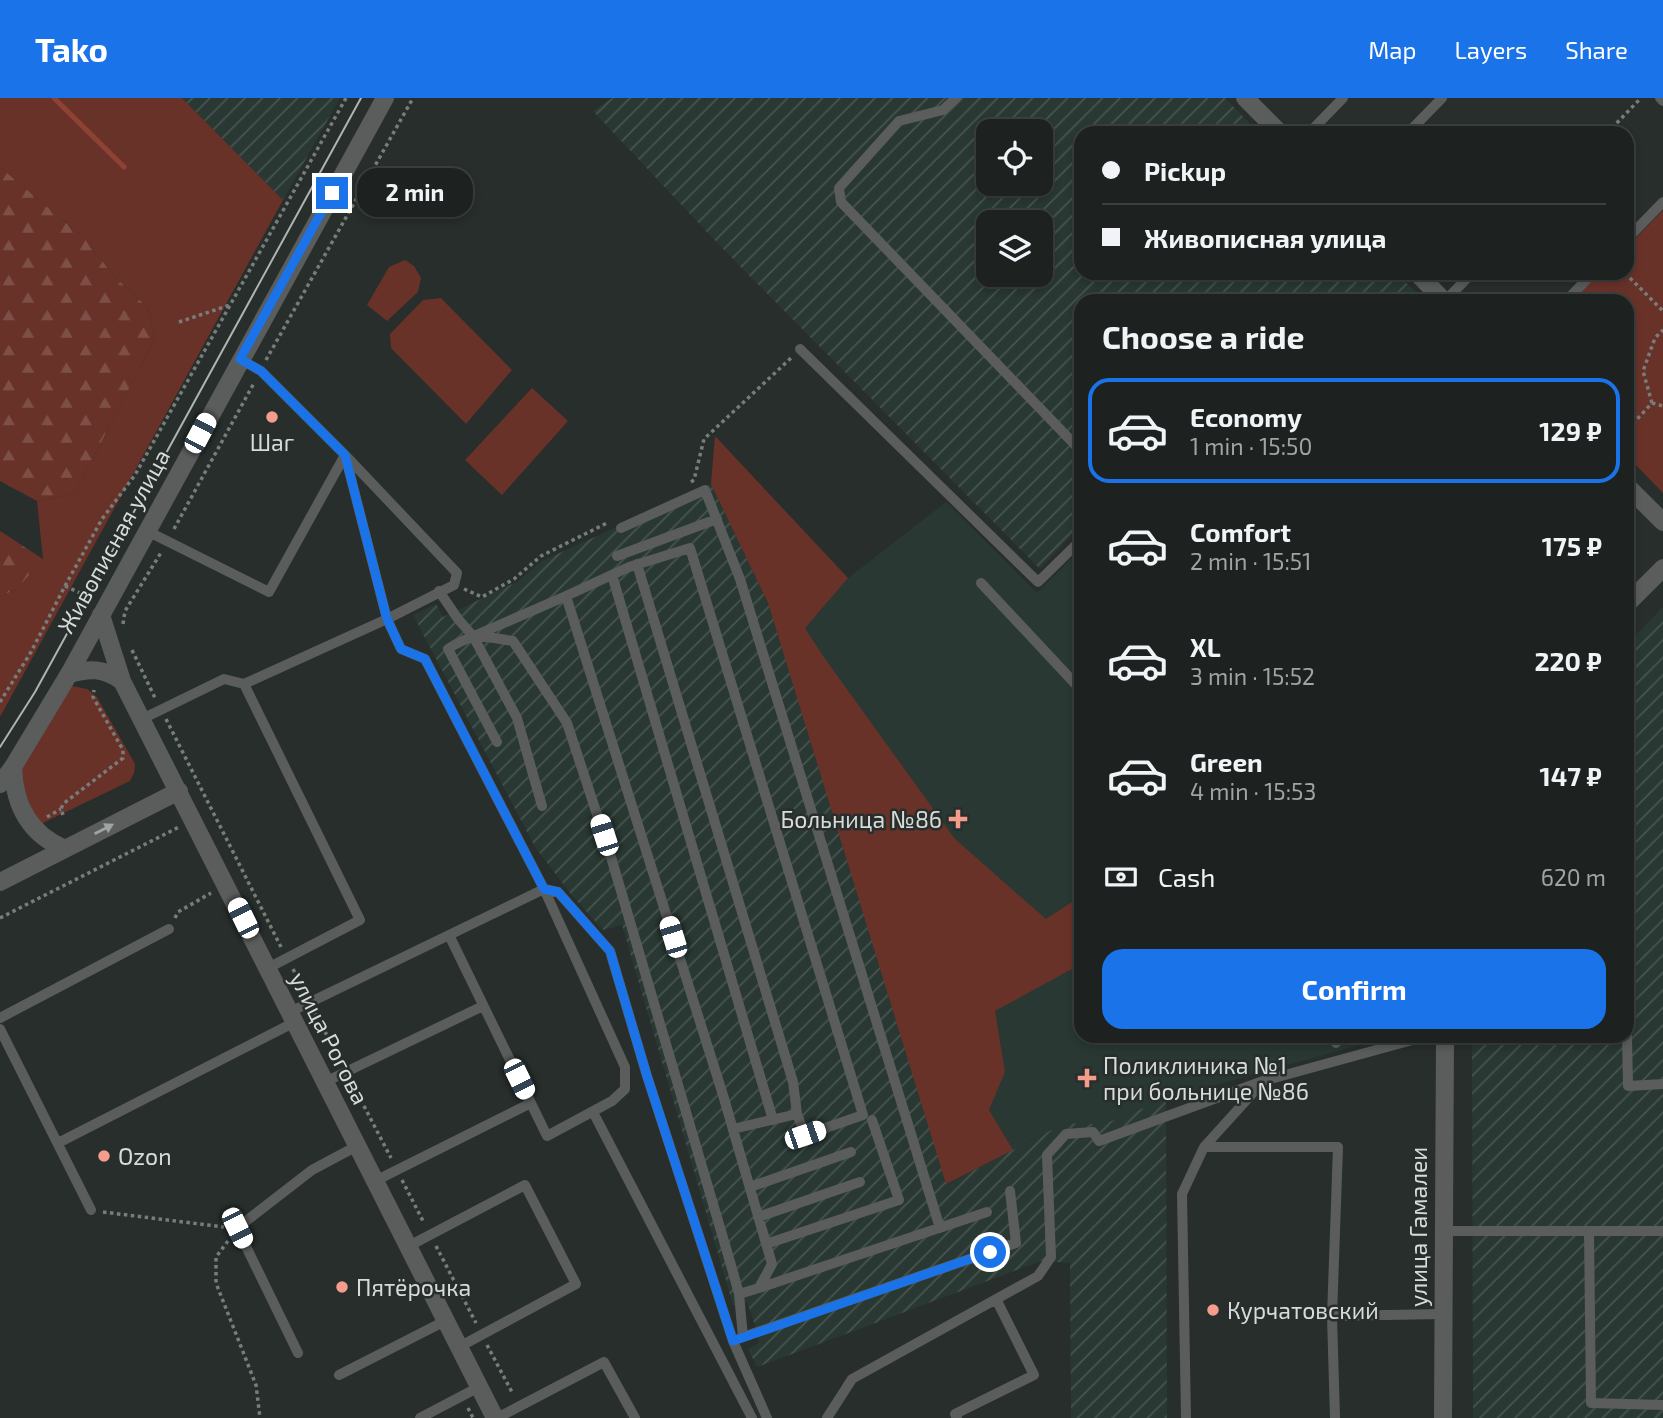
<!DOCTYPE html>
<html lang="en">
<head>
<meta charset="utf-8">
<style>
	body { margin:0; font-family:"Exo 2",sans-serif; background:#2a2f2d; color:#f1f3f6; height:100vh; display:flex; flex-direction:column; font-size:26px; white-space:nowrap }
	* { box-sizing:border-box; margin:0 }
	p { font-size:23px; color:#a0a4a5 }
	.icon { flex:none; width:38px; height:38px; fill:none; stroke:currentColor; stroke-width:2; stroke-linecap:round; stroke-linejoin:round }
	.map { position:relative; flex:1; overflow:hidden }
	.panel { position:absolute; left:1074px; top:196px; width:560px; height:749px; display:flex; flex-direction:column; background:#1d2220; border-radius:21px; box-shadow:0 4px 10px #0003,0 0 0 2px #3b3f3e }
	.panel>* { flex:none }
	.top-card { position:absolute; left:1074px; top:28px; width:560px; height:154px; border-radius:21px; box-shadow:0 4px 10px #0003,0 0 0 2px #3b3f3e; display:grid; align-content:center; height:154px; padding:0 28px; background:#1d2220 }
	.buttons { position:absolute; left:976px; top:21px; display:grid; gap:14px }
	.buttons a { display:grid; place-items:center; width:77px; height:77px; border-radius:14px; background:#1d2220; box-shadow:0 4px 10px #0003,0 0 0 2px #3b3f3e; font-size:35px }
	.end { position:absolute; width:32px; height:32px; margin:-16px; border:9px solid #1a73e8; background:#fff; box-shadow:0 0 0 4px #fff }
	.from { border-radius:50% }
	.bubble { position:absolute; height:49px; border-radius:21px; background:#1d2220; box-shadow:0 4px 10px #0003,0 0 0 2px #3b3f3e; font-size:23px; font-weight:700; line-height:49px; text-align:center }
	.car { position:absolute; width:21px; height:42px; margin:-21px -10px; border-radius:9px; box-shadow:0 0 5px 2px #0007; background:linear-gradient(#fff 24%,#345 0 40%,#fff 0 76%,#345 0 86%,#fff 0) }
	.top-card b { display:flex; align-items:center; gap:24px; height:66px; font-size:26px }
	.top-card b+b { border-top:2px solid #3b3f3e }
	.top-card i { width:18px; height:18px; background:#f1f3f6 }
	ul { padding:0; list-style:none }
	li { display:flex; align-items:center; gap:21px; height:105px; margin:0 14px 10px; padding:0 14px; border:4px solid transparent; border-radius:21px }
	li div { flex:1 }
	li b { display:block; font-size:26px }
	li em { font-style:normal; font-weight:700 }
	li.active { border-color:#1a73e8 }
	li>.icon { width:63px; height:63px; stroke-width:1.5 }
	h2 { padding:0 28px; font-size:32px; line-height:84px }
	.pay { display:flex; align-items:center; gap:18px; height:77px; padding:0 28px; font-size:26px }
	.pay p { margin-inline-start:auto }
	.primary-button { display:flex; gap:14px; margin-top:auto; padding:14px 28px }
	.primary-button a { flex:1; height:80px; border-radius:21px; background:#1a73e8; color:#fff; font-size:28px; font-weight:700; line-height:80px; text-align:center }
	header { display:flex; align-items:center; gap:42px; box-sizing:border-box; height:98px; padding:0 35px; background:#1a73e8; color:#fff }
	header strong { font-size:33px }
	nav { display:flex; gap:38px; margin-inline-start:auto; font-size:24px }
	.map>svg:first-child { display:block }
	.built { fill:#293832 }
	.industrial { fill:url(#industrial-furrows); fill-rule:evenodd }
	.green { fill:#693229 }
	.forest { fill:url(#forest-firs) }
	.lines { fill:none; stroke-linecap:round; stroke-linejoin:round }
	.stream { stroke:#8e4235; stroke-width:5 }
	.path { stroke:#777d7b; stroke-width:3.5; stroke-dasharray:3.5 3.5; stroke-linecap:butt }
	.service { stroke:#5a5d5c; stroke-width:10 }
	.minor { stroke:#5a5d5c; stroke-width:18 }
	.tertiary { stroke:#5a5d5c; stroke-width:18 }
	.tram { stroke:#aeb4b1; stroke-width:2 }
	.oneway { fill:#9fa3a1 }
	.route { stroke:#1a73e8; stroke-width:9 }
	.poi-dot { fill:#f49d8d; stroke:#272e2b; stroke-width:2.5 }
	.labels { text-anchor:middle; dominant-baseline:central; stroke-width:5; stroke-linejoin:round; paint-order:stroke }
	.poi-label { font-size:23px; fill:#d7dcda; stroke:#272e2b; text-anchor:start }
	.street-label { font-size:23px; fill:#d7dcda; stroke:#272e2b }
</style>
</head>
<body>
<header>
<strong>Tako</strong>
<nav><a>Map</a><a>Layers</a><a>Share</a></nav>
</header>
<div class="map">
<svg width="1663" height="1320" viewBox="0 0 1663 1320">
	<defs>
		<pattern id="industrial-furrows" width="10" height="10" patternUnits="userSpaceOnUse" patternTransform="scale(1.75)"><rect width="10" height="10" fill="#293832"/><path d="M-1 1l2-2M0 10L10 0M9 11l2-2" fill="none" stroke="#47544f"/></pattern>
		<pattern id="forest-firs" width="22" height="20" patternUnits="userSpaceOnUse" patternTransform="scale(1.75)"><rect width="22" height="20" fill="#693229"/><path d="M5 1l3.5 6h-7zM16 11l3.5 6h-7z" fill="#7e4f47"/></pattern>
	</defs>
	<rect width="100%" height="100%" fill="#272e2b"/>
	<path class="built" d="M 946,404 L 1037,495 L 1081,451 L 1082,938 L 1391,938 L 1166,1001 L 1104,1026 L 1065,1025 L 946,1086 L 768,505 L 848,480 Z"/>
	<path class="industrial" d="M 182,0 L 340,0 L 283,102 Z
		M 612,0 L 1225,0 L 1259,35 L 1082,35 L 1082,175 L 1397,175 L 1424,203 L 1082,203 L 1081,427 L 1040,471 L 722,150 L 593,13 ZM 989,33 L 1041,33 L 1041,86 L 989,86 ZM 989,124 L 1041,124 L 1041,177 L 989,177 Z
		M 711,386 L 768,505 L 947,1086 L 1065,1025 L 1104,1026 L 1166,1001 L 1167,1320 L 1071,1320 L 1070,1165 L 1041,1163 L 757,1269 L 748,1251 L 759,1245 L 754,1224 L 747,1204 L 733,1207 L 622,827 L 603,832 L 570,795 L 535,749 L 413,517 L 436,506 L 443,519 L 517,484 L 542,463 Z
		M 1663,509 L 1663,1320 L 1473,1320 L 1472,938 L 1628,938 L 1628,545 Z"/>
	<path class="green" d="M 0,0 L 182,0 L 283,102 L 0,619 L 0,499 L 18,490 L 43,461 L 37,403 L 75,395 L 155,240 L 148,210 L 114,178 L 84,140 L 0,69 Z
		M 1663,112 L 1663,395 L 1628,359 L 1628,203 L 1572,203 L 1600,175 L 1628,175 L 1628,148 Z
		M 405,162 L 414,168 L 421,180 L 418,194 L 387,223 L 367,207 L 389,169 Z
		M 441,200 L 512,272 L 466,326 L 391,250 L 390,236 L 423,202 Z
		M 532,290 L 568,323 L 502,397 L 465,362 Z
		M 715,338 L 848,480 L 805,530 L 823,558 L 955,741 L 1046,821 L 1081,798 L 1081,866 L 995,913 L 1005,974 L 989,1012 L 1013,1052 L 946,1086 L 768,505 L 711,386 Z
		M 72,588 L 87,591 L 97,599 L 135,666 L 134,675 L 130,683 L 43,725 L 37,724 L 19,679 L 20,672 Z"/>
	<path class="forest" d="M 0,69 L 84,140 L 114,178 L 148,210 L 155,240 L 75,395 L 37,403 L 0,383 Z
		M 0,433 L 43,461 L 18,490 L 0,499 Z"/>
	<g class="lines">
		<path class="stream" d="M 54,0 L 124,69"/>
		<path class="path" d="M 1607,35 L 1641,0
			M 1625,175 L 1663,213
			M 179,224 L 230,207
			M 266,262 L 413,0
			M 1652,305 L 1643,273 L 1655,240 L 1663,232
			M 1652,305 L 1663,308
			M 1628,331 L 1652,305
			M 691,384 L 694,382 L 704,341 L 791,260
			M 174,431 L 254,285
			M 65,488 L 102,421 L 135,377 L 346,0
			M 464,491 L 482,499 L 514,481 L 541,458 L 609,424
			M 123,526 L 125,513 L 162,453
			M 132,552 L 156,602
			M 0,604 L 31,554 L 65,488 L 91,500
			M 166,621 L 281,849
			M 63,717 L 61,711 L 63,706 L 123,660 L 123,652 L 93,599 L 94,592
			M 47,719 L 61,711
			M 0,820 L 179,729
			M 175,820 L 178,814 L 211,795
			M 293,871 L 304,892
			M 315,915 L 341,964
			M 351,983 L 391,1060
			M 402,1082 L 424,1125
			M 103,1114 L 224,1129
			M 228,1143 L 216,1159 L 216,1185 L 256,1287 L 260,1320
			M 436,1148 L 476,1225
			M 487,1247 L 513,1296
			M 468,1310 L 473,1320"/>
		<path class="service" d="M 956,0 L 943,12 L 899,23 L 839,90 L 841,104 L 1082,354
			M 1660,0 L 1663,3
			M 1309,35 L 1343,0
			M 1408,35 L 1442,0
			M 1628,140 L 1663,104
			M 1445,203 L 1472,175
			M 1566,203 L 1593,175
			M 800,251 L 1038,484 L 1082,441
			M 240,261 L 261,273 L 345,357 L 387,521 L 401,551 L 425,561 L 544,791 L 558,794 L 610,853 L 647,978 L 733,1243 L 767,1320
			M 621,430 L 705,392 L 740,481 L 940,1130
			M 617,458 L 717,421
			M 637,466 L 793,984 L 797,1016
			M 612,477 L 773,1022
			M 981,485 L 1082,593
			M 439,493 L 458,521 L 473,538 L 517,620 L 542,708
			M 566,498 L 629,469 L 690,450 L 863,1017 L 805,1037 L 797,1016 L 733,1031
			M 474,538 L 566,498 L 723,997 L 772,1166 L 759,1190 L 739,1196
			M 244,586 L 360,822 L 268,870
			M 142,621 L 224,581 L 244,586 L 387,521 L 454,487 L 457,475 L 345,357 L 269,494 L 147,433
			M 497,644 L 448,551 C 474,533 484,539 513,543 L 567,625 L 611,759 L 731,1167 L 739,1196 L 743,1239
			M 290,914 L 544,791 L 625,969 L 625,991 L 612,1003 L 547,1038 L 449,837
			M 0,920 L 169,831
			M 0,931 L 91,1112
			M 1332,938 L 1336,945 L 1336,938
			M 1627,938 L 1628,988 L 1663,986
			M 325,984 L 483,908
			M 1261,986 L 1204,1049 L 1338,1049 L 1332,1218 L 1335,1320
			M 593,1014 L 752,1320
			M 58,1045 L 295,924
			M 375,1083 L 531,1005
			M 750,1089 L 851,1054
			M 758,1119 L 860,1084
			M 1442,1133 L 1663,1133
			M 1589,1133 L 1591,1305 L 1663,1307
			M 766,1146 L 899,1102 L 872,1022
			M 407,1149 L 525,1087 L 576,1186 L 459,1249
			M 759,1190 L 987,1114
			M 1332,1218 L 1443,1216
			M 740,1240 L 1016,1145 L 1010,1093
			M 298,1255 L 237,1130 L 312,1072 L 357,1048
			M 339,1277 L 445,1223
			M 420,1320 L 479,1289
			M 497,1320 L 604,1264 L 635,1320
			M 827,1320 L 852,1281 L 1038,1178 L 1051,1159 L 1047,1057 L 1066,1036 L 1093,1034 L 1099,1043 L 1263,983 L 1416,941 L 1442,938
			M 957,1320 L 955,1316 L 1034,1277 L 996,1201
			M 1186,1320 L 1182,1096 L 1204,1049"/>
		<path class="minor" d="M 1245,0 L 1280,35
			M 1417,175 L 1444,203
			M 1628,389 L 1663,424
			M 101,517 L 122,583 L 495,1320
			M 69,576 C 90,570 103,570 122,583
			M 13,669 C 14,707 29,736 65,751
			M 0,784 L 179,693"/>
		<path class="tertiary" d="M 1628,505 L 1663,470
			M 0,686 L 13,669 L 69,576 L 385,0
			M 1443,1320 L 1445,938"/>
		<path class="tram" d="M 0,649 L 35,594 L 361,0"/>
	</g>
	<defs><path id="oneway-solid" d="M-6-.8H1V-3.2L6.5 0L1 3.2V.8H-6Z" transform="scale(1.75)"/></defs>
	<use class="oneway" href="#oneway-solid" transform="translate(104 731) rotate(-27)"/>
	<g class="lines">
		<path class="route" d="M 332,95 L 240,261 L 261,273 L 345,357 L 387,521 L 401,551 L 425,561 L 544,791 L 558,794 L 610,853 L 647,978 L 733,1243 L 990,1154"/>
	</g>
	<g class="poi-dot">
		<circle cx="272" cy="319" r="7"/>
		<path d="M954.5 710.5h7v7h7v7h-7v7h-7v-7h-7v-7h7z"/>
		<path d="M1083.5 969.5h7v7h7v7h-7v7h-7v-7h-7v-7h7z"/>
		<circle cx="104" cy="1058" r="7"/>
		<circle cx="342" cy="1189" r="7"/>
		<circle cx="1213" cy="1212" r="7"/>
	</g>
	<g class="labels">
		<g class="poi-label">
			<text x="272" y="344" text-anchor="middle">Шаг</text>
			<text x="942" y="721" text-anchor="end">Больница №86</text>
			<text x="1103" y="967">Поликлиника №1<tspan x="1103" dy="26">при больнице №86</tspan></text>
			<text x="118" y="1058">Ozon</text>
			<text x="356" y="1189">Пятёрочка</text>
			<text x="1227" y="1212">Курчатовский</text>
		</g>
		<g class="street-label">
			<text transform="translate(113 443) rotate(-61)">Живописная улица</text>
			<text transform="translate(330 940) rotate(63)">улица Рогова</text>
			<text transform="translate(1418 1129) rotate(-90)">улица Гамалеи</text>
		</g>
	</g>
</svg>
<div class="buttons">
<a><svg class="icon" aria-label="locate" viewBox="0 0 24 24"><circle cx="12" cy="12" r="6"/><path d="M12 2v4M12 18v4M2 12h4M18 12h4"/></svg></a>
<a><svg class="icon" aria-label="layers" viewBox="0 0 24 24"><path d="M12 4l9 5-9 5-9-5zM3 14l9 5 9-5"/></svg></a>
</div>
<i class="end from" style="left:990px;top:1154px"></i>
<i class="end" style="left:332px;top:95px"></i>
<div class="bubble" style="left:357px;top:70px;width:116px">2 min</div>
<i class="car" style="left:200px;top:335px;rotate:28deg"></i>
<i class="car" style="left:604px;top:737px;rotate:342deg"></i>
<i class="car" style="left:243px;top:820px;rotate:334deg"></i>
<i class="car" style="left:673px;top:839px;rotate:343deg"></i>
<i class="car" style="left:519px;top:981px;rotate:154deg"></i>
<i class="car" style="left:805px;top:1037px;rotate:71deg"></i>
<i class="car" style="left:237px;top:1130px;rotate:154deg"></i>
<div class="top-card">
<b><i class="from"></i>Pickup</b>
<b><i></i>Живописная улица</b>
</div>
<section class="panel">
<h2>Choose a ride</h2>
<ul>
<li class="active"><svg class="icon" aria-label="car" viewBox="0 0 24 24"><path d="M5 17H2v-5l4-1 3-4h7l3 4 3 1v5h-3M9 17h6M6 11h13"/><circle cx="7" cy="17" r="2"/><circle cx="17" cy="17" r="2"/></svg><div><b>Economy</b><p>1 min · 15:50</p></div><em>129 ₽</em></li>
<li><svg class="icon" aria-label="car" viewBox="0 0 24 24"><path d="M5 17H2v-5l4-1 3-4h7l3 4 3 1v5h-3M9 17h6M6 11h13"/><circle cx="7" cy="17" r="2"/><circle cx="17" cy="17" r="2"/></svg><div><b>Comfort</b><p>2 min · 15:51</p></div><em>175 ₽</em></li>
<li><svg class="icon" aria-label="car" viewBox="0 0 24 24"><path d="M5 17H2v-5l4-1 3-4h7l3 4 3 1v5h-3M9 17h6M6 11h13"/><circle cx="7" cy="17" r="2"/><circle cx="17" cy="17" r="2"/></svg><div><b>XL</b><p>3 min · 15:52</p></div><em>220 ₽</em></li>
<li><svg class="icon" aria-label="car" viewBox="0 0 24 24"><path d="M5 17H2v-5l4-1 3-4h7l3 4 3 1v5h-3M9 17h6M6 11h13"/><circle cx="7" cy="17" r="2"/><circle cx="17" cy="17" r="2"/></svg><div><b>Green</b><p>4 min · 15:53</p></div><em>147 ₽</em></li>
</ul>
<div class="pay"><svg class="icon" aria-label="cash" viewBox="0 0 24 24"><path d="M3 7h18v10H3z"/><circle cx="12" cy="12" r="2"/></svg>Cash<p>620 m</p></div>
<div class="primary-button"><a>Confirm</a></div>
</section>
</div>
</body>
</html>
